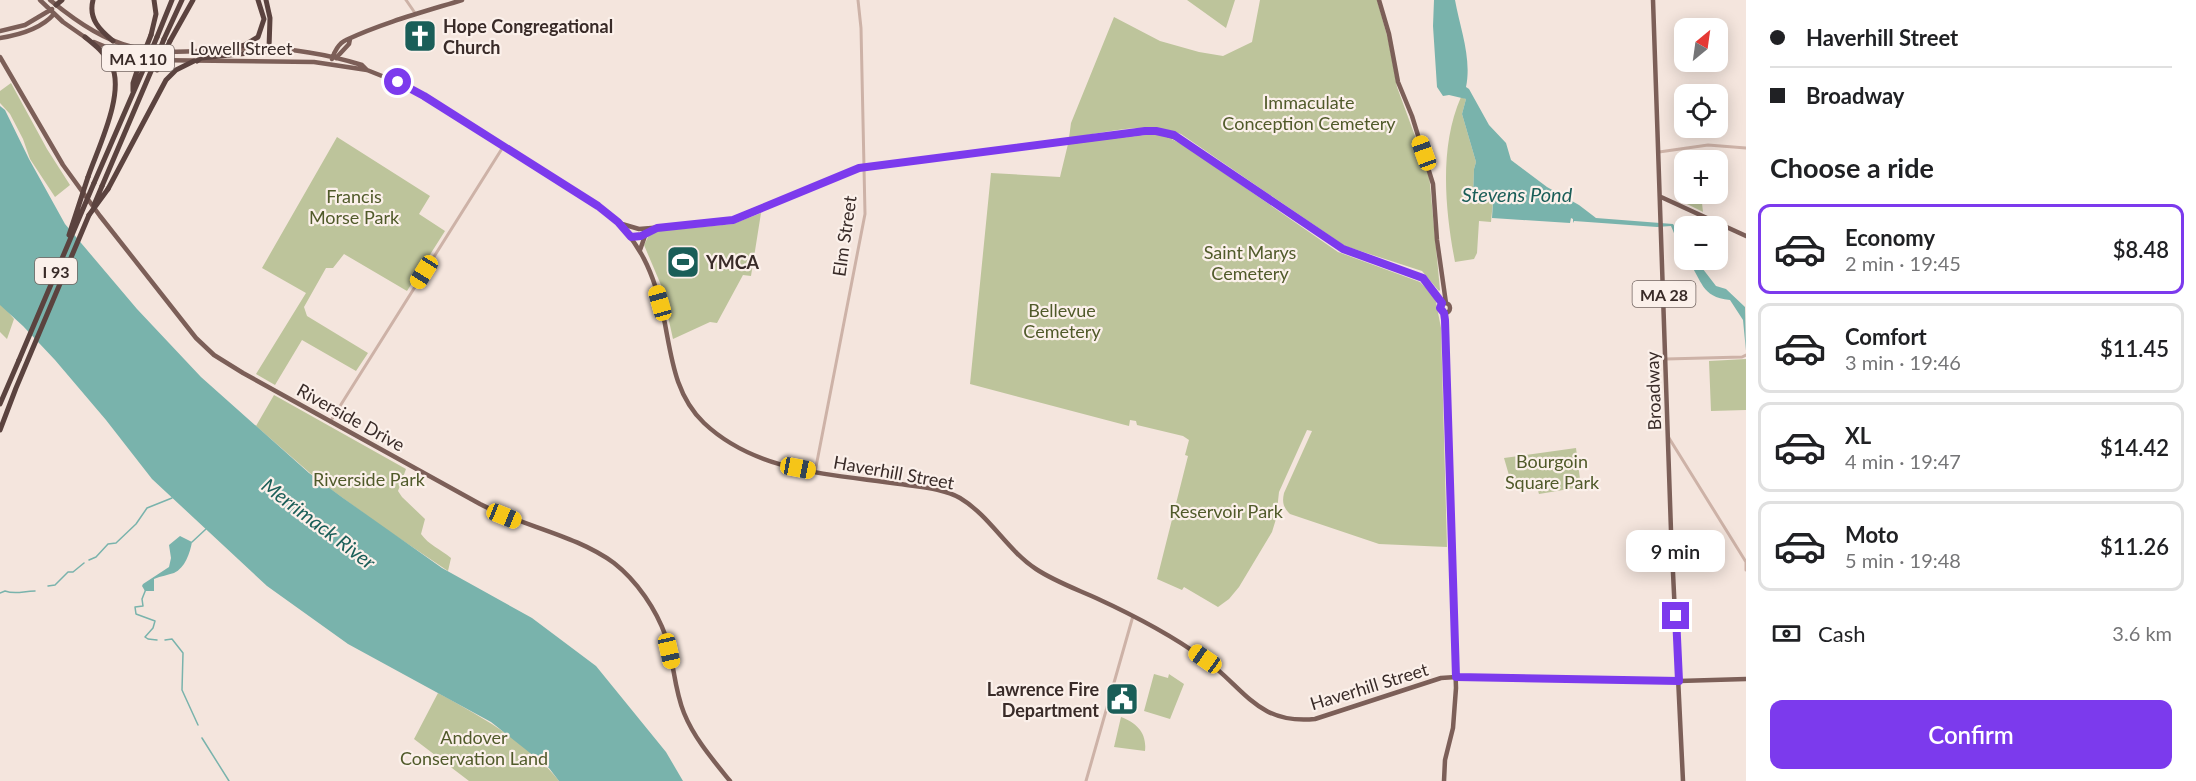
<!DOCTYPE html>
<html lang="en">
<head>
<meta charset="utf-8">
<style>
	body { margin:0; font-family:Lato,sans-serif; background:#f6f6f6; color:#202124; height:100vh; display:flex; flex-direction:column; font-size:22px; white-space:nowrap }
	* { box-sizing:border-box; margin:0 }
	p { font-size:20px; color:#757577 }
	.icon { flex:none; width:33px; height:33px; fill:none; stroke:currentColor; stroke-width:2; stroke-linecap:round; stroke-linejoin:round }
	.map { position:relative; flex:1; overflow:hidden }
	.side { display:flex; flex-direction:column; background:#fff; width:450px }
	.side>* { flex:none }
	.banner { display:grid; align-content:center; height:132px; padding:0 24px; background:#fff }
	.needle { width:39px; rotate:29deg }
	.controls { position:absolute; left:1674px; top:18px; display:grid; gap:12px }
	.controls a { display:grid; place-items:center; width:54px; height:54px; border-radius:12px; background:#fff; box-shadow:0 3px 15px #0003; font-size:30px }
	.end { position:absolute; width:27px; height:27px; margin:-14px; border:8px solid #7c3aed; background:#fff; box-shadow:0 0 0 3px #fff }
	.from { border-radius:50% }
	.bubble { position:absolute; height:42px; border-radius:12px; background:#fff; box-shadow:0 3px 15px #0003; font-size:20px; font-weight:600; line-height:42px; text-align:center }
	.car { position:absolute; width:18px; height:36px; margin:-18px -9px; border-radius:8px; box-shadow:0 0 4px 2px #0007; background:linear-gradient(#f5c518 24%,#345 0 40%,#f5c518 0 76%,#345 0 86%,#f5c518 0) }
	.banner b { display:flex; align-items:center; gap:21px; height:57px; font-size:22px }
	.banner b+b { border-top:2px solid #e0e0e0 }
	.banner i { width:15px; height:15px; background:#202124 }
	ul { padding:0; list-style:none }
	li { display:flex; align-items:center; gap:18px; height:90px; margin:0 12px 9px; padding:0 12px; border:3px solid #e0e0e0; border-radius:12px }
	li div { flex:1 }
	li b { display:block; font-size:22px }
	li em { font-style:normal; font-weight:600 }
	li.active { border-color:#7c3aed }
	li>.icon { width:54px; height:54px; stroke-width:1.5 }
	h2 { padding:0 24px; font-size:27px; line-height:72px }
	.pay { display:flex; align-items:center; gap:15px; height:66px; padding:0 24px; font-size:22px }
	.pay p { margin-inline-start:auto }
	.cta { display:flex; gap:12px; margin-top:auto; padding:12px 24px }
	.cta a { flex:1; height:69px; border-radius:12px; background:#7c3aed; color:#fff; font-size:24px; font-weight:600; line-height:69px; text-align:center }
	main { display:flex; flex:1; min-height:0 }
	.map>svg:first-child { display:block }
	.green { fill:#bdc49b }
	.water { fill:#79b3ac }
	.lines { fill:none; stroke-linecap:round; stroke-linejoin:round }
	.stream { stroke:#79b3ac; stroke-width:1.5 }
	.minor { stroke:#cdb2a7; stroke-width:3 }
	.major { stroke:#7c5f58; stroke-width:4.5 }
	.highway { stroke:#5b433f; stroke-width:5 }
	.highway-bridge { stroke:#5b433f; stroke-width:5 }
	.route { stroke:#7c3aed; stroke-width:8 }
	.labels { text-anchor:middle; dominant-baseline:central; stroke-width:4.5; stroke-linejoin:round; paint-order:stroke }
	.shield { fill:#fbf0ea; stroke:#736662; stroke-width:1.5 }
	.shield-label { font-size:16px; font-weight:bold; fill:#392b28 }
	.poi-label { font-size:18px; font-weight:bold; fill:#392b28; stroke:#fbf0ea; text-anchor:start }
	.street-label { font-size:18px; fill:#392b28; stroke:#fbf0ea }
	.park-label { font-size:18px; fill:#505a2a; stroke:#fbf0ea }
	.water-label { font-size:20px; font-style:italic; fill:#1a5e58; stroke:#fbf0ea }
</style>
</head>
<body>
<main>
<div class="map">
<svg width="1746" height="781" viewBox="0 0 1746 781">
	<rect width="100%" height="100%" fill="#f4e5dd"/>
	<path class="green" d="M 1187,0 L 1235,0 L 1226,28 Z
		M 1260,0 L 1377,0 L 1388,39 L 1397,87 L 1429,174 L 1440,290 L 1439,291 L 1422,271 L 1345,246 L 1181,134 C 1145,120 1105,133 1069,138 L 1071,123 L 1114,17 L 1160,41 L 1199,52 L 1223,56 L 1252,42 Z
		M 11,83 L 47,149 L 70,185 L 55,197 L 30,159 L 23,139 L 10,114 L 0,103 L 0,91 Z
		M 1461,97 L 1466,99 L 1462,114 L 1476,162 L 1474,169 L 1473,198 L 1493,201 L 1491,222 L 1479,221 L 1477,253 L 1474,259 L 1455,262 C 1445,209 1439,147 1461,97 Z
		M 1154,134 L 1166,136 L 1185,146 L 1338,252 L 1420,282 L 1435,297 L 1441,328 L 1447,547 L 1379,544 L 1290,514 C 1283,507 1282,502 1284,493 L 1312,431 L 1307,430 L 1279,492 L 1276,519 L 1272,532 L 1239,587 L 1229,599 L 1218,607 L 1184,587 L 1182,590 L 1157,579 L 1188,456 L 1185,455 L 1189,440 L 1183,436 L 1137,425 L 1136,421 L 1130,420 L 1129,426 L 970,384 L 991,173 L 1060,177 L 1068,144 Z
		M 337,137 L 430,196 L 419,214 L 445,231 L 407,291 L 344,254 L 333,268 L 326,268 L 304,307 L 307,316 L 368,353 L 356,371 L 302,340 L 275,385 L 256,374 L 306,293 L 262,268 Z
		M 1686,194 L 1701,194 L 1703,212 L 1687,204 Z
		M 761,213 L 751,276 L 743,275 L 717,323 L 710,322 L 673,339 L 661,285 L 644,245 L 649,235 L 659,231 L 733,224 Z
		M 0,302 L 14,319 L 7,339 L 0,332 Z
		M 1746,359 L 1746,410 L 1711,411 L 1709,361 Z
		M 274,395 L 406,469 L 398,491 L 402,497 L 425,519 L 421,534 C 429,545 440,549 451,558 L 448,571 L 384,528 L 318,480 L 256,426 Z
		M 1576,448 L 1581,487 L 1539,494 L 1536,485 L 1513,489 L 1504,458 Z
		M 1154,674 L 1168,678 L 1169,674 L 1184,684 L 1170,719 L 1144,711 Z
		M 438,693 C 480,716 529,743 559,781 L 469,781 L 414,739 Z
		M 1121,717 C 1137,723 1147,733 1145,751 L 1114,747 Z"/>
	<path class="water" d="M 1434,0 L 1455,0 C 1460,28 1472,58 1466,87 L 1469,89 L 1489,125 L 1506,143 L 1511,160 L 1547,187 L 1579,205 L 1596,218 L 1673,224 L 1684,242 L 1684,257 L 1671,226 L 1657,227 L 1574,221 L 1573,223 L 1573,219 L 1571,218 L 1570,223 L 1492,218 L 1493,201 L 1473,198 L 1474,169 L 1476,162 L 1462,114 L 1466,99 L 1449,95 L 1443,96 L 1437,87 L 1433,26 Z
		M 0,106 L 5,110 L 29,159 L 65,224 L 137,309 L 201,377 L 309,473 L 343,498 L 442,568 L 532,618 L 596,666 L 666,752 L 683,781 L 559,781 L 549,768 L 491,722 L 348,644 L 267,586 L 152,479 L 106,420 L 55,360 L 23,326 L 0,305 Z
		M 1687,260 L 1696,260 L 1716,286 L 1726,289 L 1745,307 L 1746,351 L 1743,320 L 1730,300 C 1700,297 1703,280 1687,260 Z
		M 180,536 L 192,542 C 190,553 185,568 174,573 C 168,575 161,576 154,579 L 154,591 L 145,591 L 142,586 L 143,584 L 169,567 L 171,558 L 169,545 Z"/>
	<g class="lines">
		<path class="stream" d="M 192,542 L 206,529
			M 89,560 L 96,557 L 108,544 L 116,543 L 136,524 L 147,508 L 172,498
			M 48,586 L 55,585 L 68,572 L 73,572 L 84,563
			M 146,589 L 142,599 L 143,606 L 135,607 L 136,614 L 155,621 L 153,628 L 145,637 L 148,639 L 157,640
			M 0,593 L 5,591 C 16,595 23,591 35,591
			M 165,640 L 172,639 L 183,653 L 182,690 L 198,725
			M 202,738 L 229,781"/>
		<path class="minor" d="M 406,0 L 415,13
			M 1659,152 L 1708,145 L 1746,148
			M 1666,359 L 1742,357 L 1746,355
			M 330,422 L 503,147
			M 1669,438 L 1746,562
			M 815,472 L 865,214 L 861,28 L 858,0
			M 1746,562 L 1746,570
			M 1086,781 L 1133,616"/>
		<path class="major" d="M 40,0 L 63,22 L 86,38
			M 50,0 C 115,53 146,56 227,49
			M 1379,0 L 1389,34 L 1398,82 L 1412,116 L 1433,184 L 1437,240 L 1446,303
			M 1653,0 L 1671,531 L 1683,781
			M 0,31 L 25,25 L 52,9
			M 0,38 C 19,35 41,29 54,14
			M 94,42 L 123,54 L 150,60 L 314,62 L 367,70 L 397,82 L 424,96 L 600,207 C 640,238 655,274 665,324 C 672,361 676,396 704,423 C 757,473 832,474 900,484 C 919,487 943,488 960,498 C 990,516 1007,550 1036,569 C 1054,581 1076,589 1096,598 C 1133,615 1170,634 1203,658 C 1244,687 1257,725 1315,719 L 1441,678 L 1456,677 L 1679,681 L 1746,679
			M 236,49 C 279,46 320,52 362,65 L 367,70
			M 0,57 L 63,165 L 100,216 L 196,338 L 214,355 L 243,373 L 480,504 C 522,526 576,535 614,563 C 637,581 656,609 666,637 C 674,662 674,689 684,713 C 694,738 713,760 730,781
			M 336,58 L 349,44 L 350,39
			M 332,59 C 334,52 339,43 346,40 C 382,23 423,12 462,0
			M 1661,197 L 1746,236
			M 622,224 L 639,229 L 725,222 L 859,168 L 1156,131 L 1180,139 L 1343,249 L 1423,277 L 1442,303
			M 631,237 L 641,236 L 654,229
			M 640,250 L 646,233
			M1440 308a5 5 0 1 1 10 0a5 5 0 1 1-10 0Z
			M 1444,313 L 1456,688 L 1453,728 L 1445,760 L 1444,781"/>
		<path class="highway" d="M 93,0 C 88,19 100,30 113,41
			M 56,5 L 62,0
			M 151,35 L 156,14 L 154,0
			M 85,37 C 95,45 105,53 111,64 C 126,92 98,148 88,177
			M 157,37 L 172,0
			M 164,39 L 182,0
			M 170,41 L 193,0
			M 225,50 L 245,45 L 258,37 L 264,19 L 258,0
			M 197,61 L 201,58 L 267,51 L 269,48 L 270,18 L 266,0
			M 133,91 L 133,83 L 138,68
			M 94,183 L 144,68
			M 102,186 L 152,69
			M 108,189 L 166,80 L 176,70 L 194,61
			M 0,404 L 19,360
			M 0,430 L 16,388 L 89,215"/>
		<path class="highway-bridge" d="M 138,68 L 151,35
			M 144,68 L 157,37
			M 152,69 L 164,39
			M 157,70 L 170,41
			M 94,205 L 102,186
			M 89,215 L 108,189
			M 69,235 L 88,177
			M 19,360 L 94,183"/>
	</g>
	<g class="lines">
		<path class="route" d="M 398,82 L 424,96 L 598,206 L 618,222 L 631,237 L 641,236 L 657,228 L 733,220 L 859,168 L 1145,131 L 1156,131 L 1174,135 L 1343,249 L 1423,278 L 1442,303 L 1440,308 L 1444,313 L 1445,320 L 1456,677 L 1679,681 L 1676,616"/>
	</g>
	<defs>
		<g id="church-square" transform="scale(1.725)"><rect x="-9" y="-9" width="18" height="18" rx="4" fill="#1a5e58" stroke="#fbf0ea"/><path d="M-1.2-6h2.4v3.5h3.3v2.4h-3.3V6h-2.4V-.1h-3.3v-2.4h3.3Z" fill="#fff"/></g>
		<g id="stadium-square" transform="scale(1.725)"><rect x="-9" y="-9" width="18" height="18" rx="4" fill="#1a5e58" stroke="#fbf0ea"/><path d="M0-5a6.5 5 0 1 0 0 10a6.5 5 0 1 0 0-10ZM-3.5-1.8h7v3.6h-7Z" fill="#fff"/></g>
		<g id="civic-square" transform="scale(1.725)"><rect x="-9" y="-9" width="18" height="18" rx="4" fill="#1a5e58" stroke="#fbf0ea"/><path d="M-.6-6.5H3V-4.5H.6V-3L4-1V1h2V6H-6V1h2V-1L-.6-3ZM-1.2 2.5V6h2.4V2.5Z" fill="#fff"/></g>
	</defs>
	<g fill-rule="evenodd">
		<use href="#church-square" x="420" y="36"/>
		<use href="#stadium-square" x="683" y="262"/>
		<use href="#civic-square" x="1122" y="699"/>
	</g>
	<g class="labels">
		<g class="shield">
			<rect x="102" y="45" width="72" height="26" rx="4.5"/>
			<rect x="35" y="258" width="42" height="26" rx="4.5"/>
			<rect x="1632.5" y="281" width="63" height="26" rx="4.5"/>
		</g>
		<g class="shield-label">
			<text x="138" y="58">MA 110</text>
			<text x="56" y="271">I 93</text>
			<text x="1664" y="294">MA 28</text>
		</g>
		<g class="poi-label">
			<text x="443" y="26">Hope Congregational<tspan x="443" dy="21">Church</tspan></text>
			<text x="706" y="262">YMCA</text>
			<text x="1099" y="689" text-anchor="end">Lawrence Fire<tspan x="1099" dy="21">Department</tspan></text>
		</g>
		<g class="street-label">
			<text x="241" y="48">Lowell Street</text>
			<text transform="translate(844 236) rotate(-82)">Elm Street</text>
			<text transform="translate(1653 391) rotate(-92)">Broadway</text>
			<text transform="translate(351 417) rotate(29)">Riverside Drive</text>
			<text transform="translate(894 472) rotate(10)">Haverhill Street</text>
			<text transform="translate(1369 686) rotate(-17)">Haverhill Street</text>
		</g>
		<g class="park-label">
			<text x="1309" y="102">Immaculate<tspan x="1309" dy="21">Conception Cemetery</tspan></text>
			<text x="354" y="196">Francis<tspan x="354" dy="21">Morse Park</tspan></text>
			<text x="1250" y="252">Saint Marys<tspan x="1250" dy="21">Cemetery</tspan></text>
			<text x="1062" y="310">Bellevue<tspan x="1062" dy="21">Cemetery</tspan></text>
			<text x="1552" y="461">Bourgoin<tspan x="1552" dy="21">Square Park</tspan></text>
			<text x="369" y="479">Riverside Park</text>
			<text x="1226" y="511">Reservoir Park</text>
			<text x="474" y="737">Andover<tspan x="474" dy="21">Conservation Land</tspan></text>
		</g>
		<g class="water-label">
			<text x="1517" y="194">Stevens Pond</text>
			<text transform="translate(319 523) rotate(37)">Merrimack River</text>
		</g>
	</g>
</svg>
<div class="controls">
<a><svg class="needle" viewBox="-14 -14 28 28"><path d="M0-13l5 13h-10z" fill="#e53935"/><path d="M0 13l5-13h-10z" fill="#757577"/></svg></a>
<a><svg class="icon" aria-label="locate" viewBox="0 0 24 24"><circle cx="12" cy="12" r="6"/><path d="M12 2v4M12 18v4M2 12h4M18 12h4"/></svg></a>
<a>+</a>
<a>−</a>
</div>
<i class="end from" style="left:398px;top:82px"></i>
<i class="end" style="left:1676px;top:616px"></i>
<div class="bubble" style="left:1626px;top:530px;width:99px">9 min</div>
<i class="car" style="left:1424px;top:153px;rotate:340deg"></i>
<i class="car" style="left:424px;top:272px;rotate:212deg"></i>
<i class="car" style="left:660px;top:303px;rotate:344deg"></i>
<i class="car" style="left:798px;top:468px;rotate:101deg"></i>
<i class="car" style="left:504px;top:516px;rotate:112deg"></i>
<i class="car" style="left:669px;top:651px;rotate:167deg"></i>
<i class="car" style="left:1205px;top:659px;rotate:305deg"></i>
</div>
<section class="side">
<div class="banner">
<b><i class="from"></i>Haverhill Street</b>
<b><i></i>Broadway</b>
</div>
<h2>Choose a ride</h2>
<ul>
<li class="active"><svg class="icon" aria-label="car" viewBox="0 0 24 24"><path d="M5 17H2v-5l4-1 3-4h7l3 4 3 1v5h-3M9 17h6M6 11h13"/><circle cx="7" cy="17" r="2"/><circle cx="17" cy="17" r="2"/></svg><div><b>Economy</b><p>2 min · 19:45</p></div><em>$8.48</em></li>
<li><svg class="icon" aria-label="car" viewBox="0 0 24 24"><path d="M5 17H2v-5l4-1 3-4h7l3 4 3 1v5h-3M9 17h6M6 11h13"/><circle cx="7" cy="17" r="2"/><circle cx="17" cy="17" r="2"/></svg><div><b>Comfort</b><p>3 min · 19:46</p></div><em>$11.45</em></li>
<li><svg class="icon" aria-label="car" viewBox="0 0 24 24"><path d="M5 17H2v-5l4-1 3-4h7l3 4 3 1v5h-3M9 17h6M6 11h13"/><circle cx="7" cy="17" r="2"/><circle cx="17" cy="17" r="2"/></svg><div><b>XL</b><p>4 min · 19:47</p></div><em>$14.42</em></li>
<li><svg class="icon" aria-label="car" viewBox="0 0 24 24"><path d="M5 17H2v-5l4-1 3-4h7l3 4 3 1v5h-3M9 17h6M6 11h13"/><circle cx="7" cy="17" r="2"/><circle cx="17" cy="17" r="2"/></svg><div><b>Moto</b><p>5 min · 19:48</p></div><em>$11.26</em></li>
</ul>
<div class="pay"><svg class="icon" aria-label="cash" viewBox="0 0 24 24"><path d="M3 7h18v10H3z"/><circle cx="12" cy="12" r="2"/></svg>Cash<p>3.6 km</p></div>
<div class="cta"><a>Confirm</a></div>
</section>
</main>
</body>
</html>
